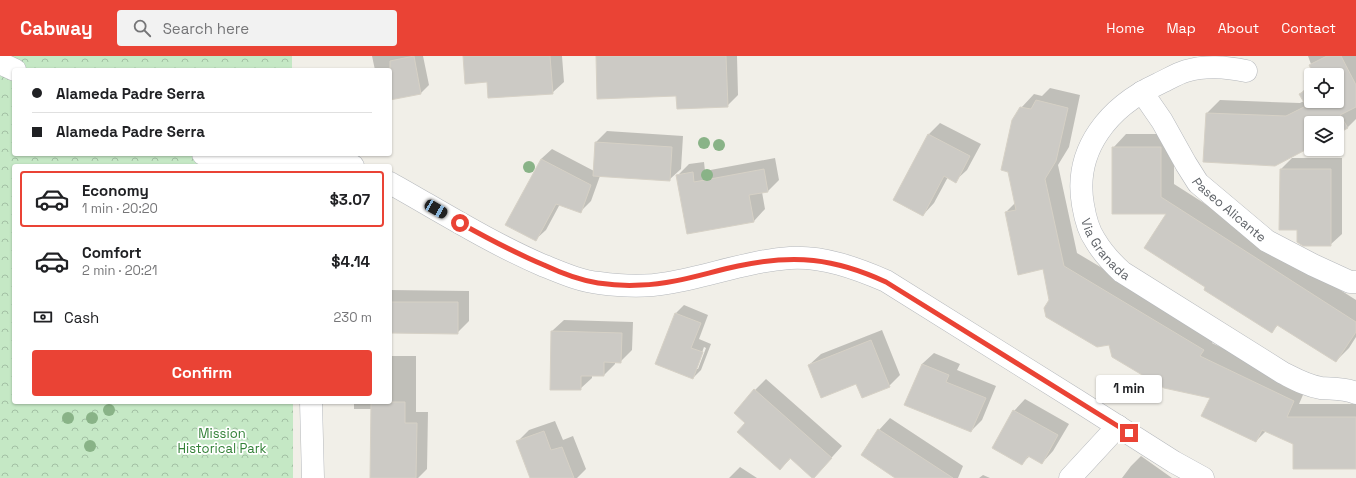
<!DOCTYPE html>
<html lang="en">
<head>
<meta charset="utf-8">
<style>
	body { margin:0; font-family:"Space Grotesk",sans-serif; background:#f2f2f2; color:#202124; height:100vh; display:flex; flex-direction:column; font-size:15px; white-space:nowrap }
	* { box-sizing:border-box; margin:0 }
	p { font-size:13px; color:#757577 }
	.icon { flex:none; width:22px; height:22px; fill:none; stroke:currentColor; stroke-width:2; stroke-linecap:round; stroke-linejoin:round }
	.map { position:relative; flex:1; overflow:hidden }
	.panel { position:absolute; left:12px; top:108px; width:380px; height:240px; display:flex; flex-direction:column; background:#fff; border-radius:4px; box-shadow:0 1px 3px #0004 }
	.panel>* { flex:none }
	.hud { position:absolute; left:12px; top:12px; width:380px; height:88px; border-radius:4px; box-shadow:0 1px 3px #0004; display:grid; align-content:center; height:88px; padding:0 20px; background:#fff }
	.controls { position:absolute; left:1304px; top:12px; display:grid; gap:8px }
	.controls a { display:grid; place-items:center; width:40px; height:40px; border-radius:4px; background:#fff; box-shadow:0 1px 3px #0004; font-size:20px }
	.end { position:absolute; width:18px; height:18px; margin:-9px; border:5px solid #ea4335; background:#fff; box-shadow:0 0 0 2px #fff }
	.from { border-radius:50% }
	.bubble { position:absolute; height:28px; border-radius:4px; background:#fff; box-shadow:0 1px 3px #0004; font-size:13px; font-weight:600; line-height:28px; text-align:center }
	.car { position:absolute; width:12px; height:24px; margin:-12px -6px; border-radius:5px; box-shadow:0 0 3px 1px #0007; background:linear-gradient(#222 24%,#8ab4d8 0 40%,#222 0 76%,#8ab4d8 0 86%,#222 0) }
	.hud b { display:flex; align-items:center; gap:14px; height:38px; font-size:15px }
	.hud b+b { border-top:1px solid #e0e0e0 }
	.hud i { width:10px; height:10px; background:#202124 }
	ul { padding:7px 0 0; list-style:none }
	li { display:flex; align-items:center; gap:12px; height:56px; margin:0 8px 6px; padding:0 12px; border:2px solid transparent; border-radius:4px }
	li div { flex:1 }
	li b { display:block; font-size:15px }
	li em { font-style:normal; font-weight:600 }
	li.selected { border-color:#ea4335 }
	li>.icon { width:36px; height:36px; stroke-width:1.5 }
	.pay { display:flex; align-items:center; gap:10px; height:44px; padding:0 20px; font-size:15px }
	.pay p { margin-inline-start:auto }
	.primary-button { display:flex; gap:8px; margin-top:auto; padding:8px 20px }
	.primary-button a { flex:1; height:46px; border-radius:4px; background:#ea4335; color:#fff; font-size:16px; font-weight:600; line-height:46px; text-align:center }
	header { display:flex; align-items:center; gap:24px; box-sizing:border-box; height:56px; padding:0 20px; background:#ea4335; color:#fff }
	header strong { font-size:19px }
	nav { display:flex; gap:22px; margin-inline-start:auto; font-size:14px }
	.search { width:280px; height:36px; background:#f2f2f2; display:flex; align-items:center; gap:10px; box-sizing:border-box; padding:0 14px; border-radius:4px; color:#757577; font-size:15px }
	.map>svg:first-child { display:block }
	.forest { fill:url(#forest-crowns) }
	.shadow { fill:#0003; fill-rule:evenodd }
	.building { fill:#cccac5; stroke:#d6d1c6 }
	.lines { fill:none; stroke-linecap:round; stroke-linejoin:round }
	.minor-casing { stroke:#b5b8bc; stroke-width:23 }
	.tertiary-casing { stroke:#b5b8bc; stroke-width:23 }
	.minor { stroke:#fff; stroke-width:22 }
	.tertiary { stroke:#fff; stroke-width:22 }
	.tree { fill:#89b387 }
	.route { stroke:#ea4335; stroke-width:5 }
	.labels { text-anchor:middle; dominant-baseline:central; stroke-width:3.5; stroke-linejoin:round; paint-order:stroke }
	.street-label { font-size:13px; fill:#5f6368; stroke:#fff }
	.park-label { font-size:13px; fill:#348238; stroke:#fff }
</style>
</head>
<body>
<header>
<strong>Cabway</strong>
<div class="search"><svg class="icon" aria-label="search" viewBox="0 0 24 24"><circle cx="10" cy="10" r="6"/><path d="M15 15l6 6"/></svg>Search here</div>
<nav><a>Home</a><a>Map</a><a>About</a><a>Contact</a></nav>
</header>
<div class="map">
<svg width="1356" height="422" viewBox="0 0 1356 422">
	<defs>
		<pattern id="forest-crowns" width="20" height="18" patternUnits="userSpaceOnUse"><rect width="20" height="18" fill="#c5e8c5"/><path d="M2 6a3 3 0 1 1 6 0M12 15a3 3 0 1 1 6 0" fill="none" stroke="#a3c0a4"/></pattern>
	</defs>
	<rect width="100%" height="100%" fill="#f1efe8"/>
	<path class="forest" d="M 0,0 L 292,0 L 292,14 L 14,14 L 14,98 L 296,98 L 297,104 L 295,110 L 14,110 L 14,346 L 293,346 L 293,422 L 0,422 Z"/>
	<path class="shadow" d="M 372,0 L 423,0 L 429,29 L 421,37 L 390,43 L 390,14 L 375,14 Z
		M 464,0 L 562,0 L 564,26 L 552,37 L 488,25 Z
		M 597,0 L 737,0 L 738,39 L 727,50 L 677,39 Z
		M 1308,0 L 1356,0 L 1356,63 L 1347,72 L 1337,77 L 1337,67 L 1311,67 L 1311,90 L 1204,105 L 1207,57 L 1220,44 L 1300,47 L 1304,45 L 1300,38 L 1311,27 L 1311,45 L 1337,45 L 1337,19 L 1315,19 Z
		M 1050,32 L 1080,39 L 1069,91 L 1058,109 L 1077,197 L 1216,280 L 1212,287 L 1306,332 L 1299,348 L 1356,348 L 1356,412 L 1294,388 L 1266,375 L 1256,385 L 1211,341 L 1110,288 L 1050,244 L 1043,212 L 1006,156 L 1015,147 L 1021,52 L 1034,38 L 1042,40 Z
		M 940,67 L 981,88 L 967,114 L 955,125 L 948,121 L 934,147 L 923,159 L 894,144 L 929,78 Z
		M 607,75 L 683,80 L 681,113 L 669,124 L 600,120 L 591,145 L 581,155 L 560,148 L 546,174 L 535,184 L 541,103 L 552,93 L 594,115 L 596,86 Z
		M 1126,78 L 1174,78 L 1174,128 L 1356,244 L 1356,281 L 1349,292 L 1336,305 L 1279,268 L 1271,276 L 1207,231 L 1168,157 L 1113,92 Z
		M 775,102 L 779,124 L 768,135 L 762,136 L 765,153 L 754,165 L 688,177 L 678,119 L 689,108 L 704,106 L 705,115 Z
		M 1292,102 L 1342,102 L 1342,178 L 1330,189 L 1298,173 L 1281,113 Z
		M 390,234 L 469,235 L 469,265 L 457,277 L 390,276 Z
		M 684,249 L 708,259 L 699,283 L 711,288 L 701,314 L 693,322 L 676,257 ZM 704,291 L 706,292 L 698,313 L 696,313 Z
		M 564,264 L 633,266 L 632,294 L 620,306 L 615,306 L 615,308 L 604,319 L 592,319 L 592,322 L 580,333 L 552,275 Z
		M 882,274 L 900,319 L 889,330 L 857,326 L 809,309 L 821,298 Z
		M 934,297 L 960,308 L 957,314 L 996,330 L 982,364 L 971,375 L 906,348 L 922,308 Z
		M 390,300 L 416,300 L 416,356 L 428,356 L 427,413 L 418,422 L 371,422 L 372,353 L 354,353 L 354,346 L 390,346 Z
		M 766,323 L 842,390 L 824,410 L 791,402 L 780,413 L 746,367 L 755,334 Z
		M 1025,343 L 1069,368 L 1053,395 L 1042,407 L 1030,400 L 1022,407 L 1014,355 Z
		M 890,362 L 963,410 L 958,422 L 897,422 L 862,399 L 879,374 Z
		M 555,365 L 563,384 L 573,380 L 586,413 L 577,422 L 531,422 L 517,386 L 529,374 Z
		M 1141,400 L 1172,422 L 1122,422 L 1131,410 Z
		M 740,411 L 757,422 L 729,422 Z
		M 983,419 L 990,422 L 979,422 Z"/>
	<path class="building" d="M 414,0 L 421,38 L 390,44 L 390,5 Z
		M 463,0 L 550,0 L 553,38 L 488,42 L 487,26 L 465,28 Z
		M 596,0 L 726,0 L 728,51 L 677,53 L 676,40 L 597,43 Z
		M 1327,0 L 1341,0 L 1356,29 L 1356,51 L 1340,59 L 1348,72 L 1337,78 L 1337,67 L 1311,67 L 1311,91 L 1275,110 L 1203,106 L 1206,57 L 1286,60 L 1306,50 L 1299,38 L 1311,32 L 1311,45 L 1337,45 L 1337,19 L 1314,19 L 1309,9 Z
		M 1036,44 L 1068,52 L 1056,105 L 1045,123 L 1064,210 L 1204,294 L 1200,300 L 1294,345 L 1287,361 L 1356,361 L 1356,413 L 1293,413 L 1293,388 L 1262,374 L 1256,386 L 1201,360 L 1210,342 L 1164,332 L 1112,301 L 1109,289 L 1097,291 L 1046,261 L 1044,252 L 1049,244 L 1043,213 L 1018,219 L 1005,156 L 1016,154 L 1008,116 L 1001,114 L 1012,64 L 1020,51 L 1031,53 Z
		M 928,78 L 970,100 L 956,127 L 944,120 L 923,160 L 893,144 Z
		M 595,86 L 672,91 L 670,125 L 593,120 Z
		M 1112,91 L 1161,91 L 1161,141 L 1356,266 L 1356,276 L 1336,306 L 1277,269 L 1272,277 L 1204,234 L 1205,231 L 1144,192 L 1166,158 L 1112,158 Z
		M 541,103 L 591,129 L 581,157 L 556,148 L 536,185 L 505,169 Z
		M 764,113 L 768,136 L 749,139 L 754,166 L 687,178 L 676,119 L 693,116 L 694,126 Z
		M 1280,113 L 1331,113 L 1331,190 L 1303,190 L 1297,186 L 1297,174 L 1279,174 Z
		M 390,246 L 458,246 L 458,278 L 390,277 Z
		M 675,257 L 701,267 L 691,292 L 703,296 L 693,323 L 655,308 Z
		M 551,275 L 622,277 L 621,307 L 604,306 L 604,320 L 581,320 L 581,334 L 550,334 Z
		M 871,284 L 890,331 L 862,342 L 856,328 L 821,342 L 808,309 Z
		M 922,308 L 949,319 L 946,326 L 986,342 L 971,376 L 904,349 Z
		M 754,333 L 832,402 L 814,422 L 812,422 L 790,402 L 780,414 L 737,376 L 745,367 L 734,357 Z
		M 371,346 L 405,346 L 405,367 L 417,367 L 416,422 L 370,422 Z
		M 1013,354 L 1058,379 L 1042,408 L 1028,400 L 1022,409 L 992,392 Z
		M 878,373 L 953,422 L 895,422 L 861,399 Z
		M 544,375 L 551,394 L 562,391 L 574,422 L 530,422 L 516,385 Z"/>
	<g class="lines">
		<g class="minor-casing">
			<g id="minor">
				<path id="s1" d="M 1246,15 C 1225,11 1206,9 1186,15 C 1176,18 1167,24 1158,28 C 1110,50 1073,93 1083,149 C 1085,161 1088,174 1095,184 C 1102,196 1111,206 1122,216 L 1283,317 C 1295,323 1307,330 1321,332 C 1333,333 1345,332 1356,337"/>
				<path id="s2" d="M 1142,36 L 1162,65 L 1186,108 L 1198,127 L 1267,185 L 1313,209 L 1350,226 L 1356,226"/>
				<path d="M 311,346 L 313,422"/>
				<path d="M 1070,422 L 1118,370"/>
			</g>
		</g>
		<g class="tertiary-casing">
			<path id="tertiary" d="M 0,7 L 15,14
				M 203,98 C 252,100 306,91 353,110
				M 390,127 C 440,155 489,186 542,209 C 560,216 579,225 599,227 C 621,230 646,231 668,227 C 709,220 748,205 790,202 C 823,200 856,212 886,225 L 1078,345 L 1174,406 L 1203,422"/>
		</g>
		<use href="#minor" class="minor"/>
		<use href="#tertiary" class="tertiary"/>
	</g>
	<g class="tree">
		<circle cx="704" cy="87" r="6"/>
		<circle cx="719" cy="89" r="6"/>
		<circle cx="529" cy="111" r="6"/>
		<circle cx="707" cy="119" r="6"/>
		<circle cx="109" cy="354" r="6"/>
		<circle cx="68" cy="362" r="6"/>
		<circle cx="92" cy="362" r="6"/>
		<circle cx="90" cy="390" r="6"/>
	</g>
	<g class="lines">
		<path class="route" d="M 460,167 C 487,182 515,197 544,209 C 561,217 579,224 598,227 C 612,229 627,230 641,229 C 675,228 705,217 738,210 C 794,198 834,202 886,226 L 1129,377"/>
	</g>
	<g class="labels">
		<g class="street-label">
			<text stroke="none"><textPath href="#s2" startOffset="148">Paseo Alicante</textPath></text>
			<text stroke="none"><textPath href="#s1" startOffset="296">Via Granada</textPath></text>
		</g>
		<g class="park-label">
			<text x="222" y="377">Mission<tspan x="222" dy="15">Historical Park</tspan></text>
		</g>
	</g>
</svg>
<div class="controls">
<a><svg class="icon" aria-label="locate" viewBox="0 0 24 24"><circle cx="12" cy="12" r="6"/><path d="M12 2v4M12 18v4M2 12h4M18 12h4"/></svg></a>
<a><svg class="icon" aria-label="layers" viewBox="0 0 24 24"><path d="M12 4l9 5-9 5-9-5zM3 14l9 5 9-5"/></svg></a>
</div>
<i class="end from" style="left:460px;top:167px"></i>
<i class="end" style="left:1129px;top:377px"></i>
<div class="bubble" style="left:1096px;top:319px;width:66px">1 min</div>
<i class="car" style="left:436px;top:153px;rotate:120deg"></i>
<div class="hud">
<b><i class="from"></i>Alameda Padre Serra</b>
<b><i></i>Alameda Padre Serra</b>
</div>
<section class="panel">
<ul>
<li class="selected"><svg class="icon" aria-label="car" viewBox="0 0 24 24"><path d="M5 17H2v-5l4-1 3-4h7l3 4 3 1v5h-3M9 17h6M6 11h13"/><circle cx="7" cy="17" r="2"/><circle cx="17" cy="17" r="2"/></svg><div><b>Economy</b><p>1 min · 20:20</p></div><em>$3.07</em></li>
<li><svg class="icon" aria-label="car" viewBox="0 0 24 24"><path d="M5 17H2v-5l4-1 3-4h7l3 4 3 1v5h-3M9 17h6M6 11h13"/><circle cx="7" cy="17" r="2"/><circle cx="17" cy="17" r="2"/></svg><div><b>Comfort</b><p>2 min · 20:21</p></div><em>$4.14</em></li>
</ul>
<div class="pay"><svg class="icon" aria-label="cash" viewBox="0 0 24 24"><path d="M3 7h18v10H3z"/><circle cx="12" cy="12" r="2"/></svg>Cash<p>230 m</p></div>
<div class="primary-button"><a>Confirm</a></div>
</section>
</div>
</body>
</html>
